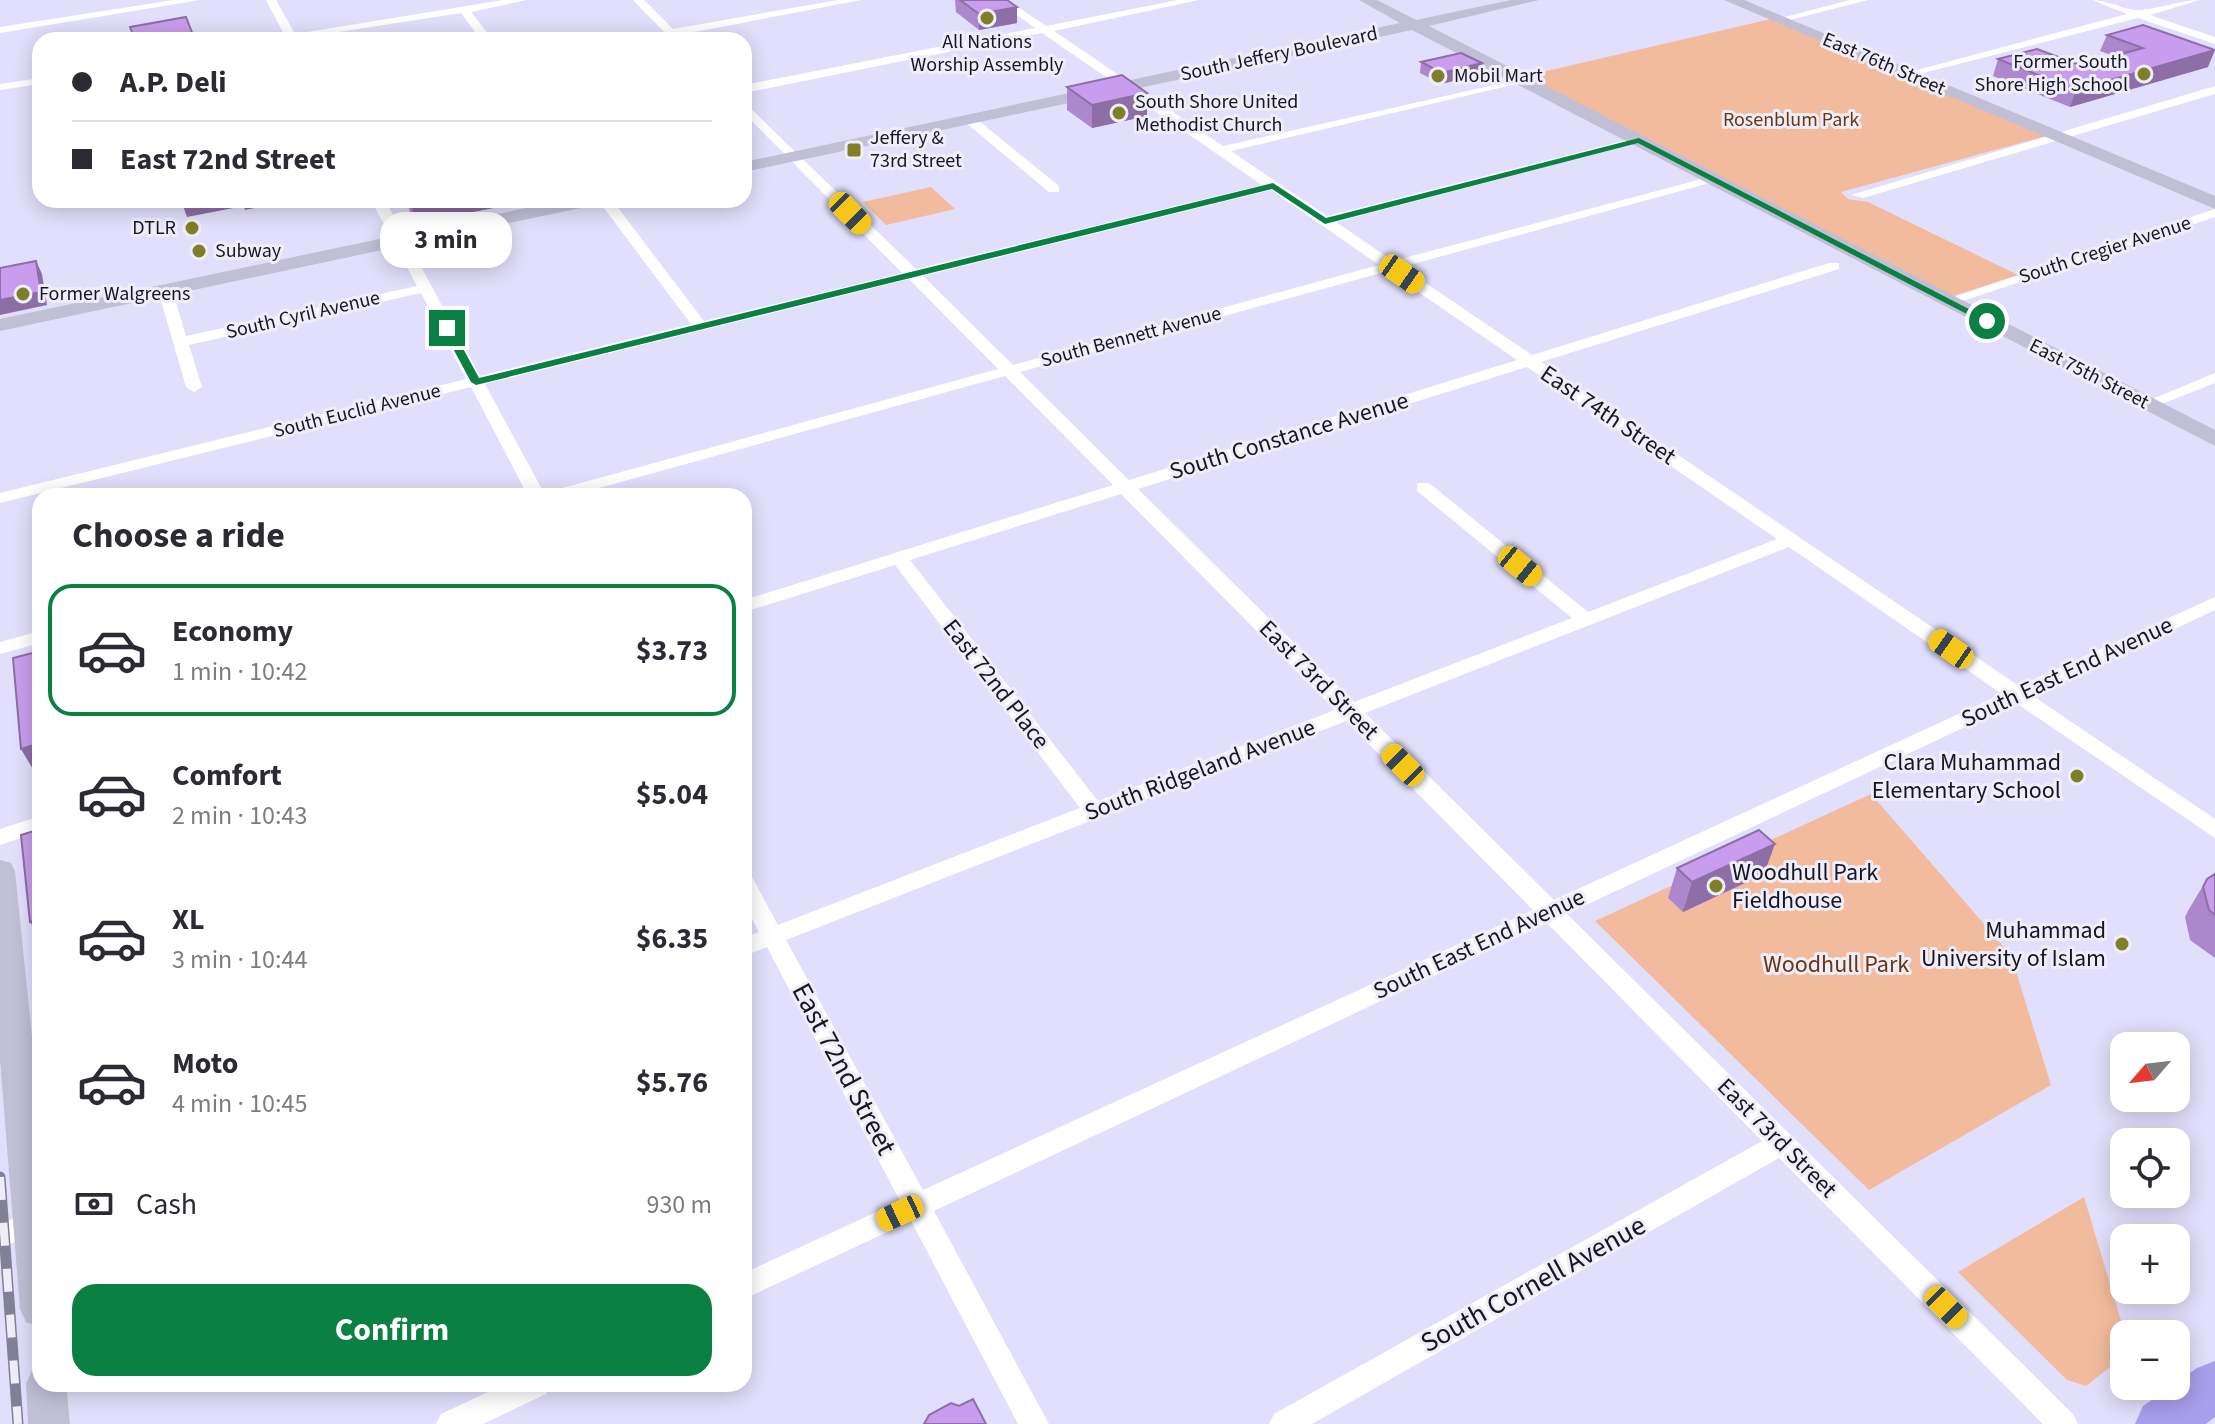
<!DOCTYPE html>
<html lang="en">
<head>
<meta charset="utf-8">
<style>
	body { margin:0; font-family:"Source Sans 3",sans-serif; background:#f2f2f3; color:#2b2b33; height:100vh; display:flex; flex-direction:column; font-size:30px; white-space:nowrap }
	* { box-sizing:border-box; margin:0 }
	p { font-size:26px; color:#7c7c81 }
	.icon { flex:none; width:44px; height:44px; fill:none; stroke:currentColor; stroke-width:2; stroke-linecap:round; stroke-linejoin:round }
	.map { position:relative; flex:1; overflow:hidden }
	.details { position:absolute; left:32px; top:488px; width:720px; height:904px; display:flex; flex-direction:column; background:#fff; border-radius:24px; box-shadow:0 4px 20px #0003 }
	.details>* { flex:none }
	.top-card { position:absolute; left:32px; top:32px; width:720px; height:176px; border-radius:24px; box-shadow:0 4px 20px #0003; display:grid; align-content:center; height:176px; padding:0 40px; background:#fff }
	.needle { width:52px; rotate:242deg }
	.fabs { position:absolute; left:2110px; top:1032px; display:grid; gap:16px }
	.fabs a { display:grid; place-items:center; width:80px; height:80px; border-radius:16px; background:#fff; box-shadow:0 4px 20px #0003; font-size:40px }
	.end { position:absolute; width:36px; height:36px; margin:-18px; border:10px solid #0b8043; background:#fff; box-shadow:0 0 0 4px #fff }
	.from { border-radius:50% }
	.bubble { position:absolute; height:56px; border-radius:24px; background:#fff; box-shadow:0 4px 20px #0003; font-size:26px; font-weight:700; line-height:56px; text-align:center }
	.car { position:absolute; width:24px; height:48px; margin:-24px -12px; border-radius:10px; box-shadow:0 0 6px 2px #0007; background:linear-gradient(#f5c518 24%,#345 0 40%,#f5c518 0 76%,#345 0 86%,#f5c518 0) }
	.top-card b { display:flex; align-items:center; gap:28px; height:76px; font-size:30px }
	.top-card b+b { border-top:2px solid #e1e1e2 }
	.top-card i { width:20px; height:20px; background:#2b2b33 }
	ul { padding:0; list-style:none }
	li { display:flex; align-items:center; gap:24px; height:132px; margin:0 16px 12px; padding:0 24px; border:4px solid transparent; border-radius:24px }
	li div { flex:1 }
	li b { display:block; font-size:30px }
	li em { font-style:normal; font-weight:700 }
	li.current { border-color:#0b8043 }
	li>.icon { width:72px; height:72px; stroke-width:1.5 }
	h2 { padding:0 40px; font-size:36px; line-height:96px }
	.pay { display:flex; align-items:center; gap:20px; height:88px; padding:0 40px; font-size:30px }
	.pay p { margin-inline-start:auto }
	.action { display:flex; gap:16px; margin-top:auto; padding:16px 40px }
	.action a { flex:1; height:92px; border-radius:24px; background:#0b8043; color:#fff; font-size:32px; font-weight:700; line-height:92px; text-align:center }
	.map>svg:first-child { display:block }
	.green { fill:#f2bb9d }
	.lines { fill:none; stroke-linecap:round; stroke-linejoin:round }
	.street { fill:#fff; fill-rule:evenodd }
	.secondary { fill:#c1bfd5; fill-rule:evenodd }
	.highway { fill:#a89eec; fill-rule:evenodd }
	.rail-casing { stroke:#828096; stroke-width:11 }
	.rail { stroke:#efeef8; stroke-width:8; stroke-dasharray:23; stroke-linecap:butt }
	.wall { fill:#ad87cc }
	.shaded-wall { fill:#8d6ea6 }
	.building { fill:#c99ded; stroke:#8d6ea6; stroke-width:2 }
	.route { fill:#0b8043 }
	.poi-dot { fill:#7f7f27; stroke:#efeef8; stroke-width:3 }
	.labels { text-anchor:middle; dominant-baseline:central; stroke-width:6; stroke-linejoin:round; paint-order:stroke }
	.far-poi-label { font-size:20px; fill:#181626; stroke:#efeef8; text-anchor:start }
	.far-street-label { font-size:20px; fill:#181626; stroke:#efeef8 }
	.far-park-label { font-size:20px; fill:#6c3613; stroke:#efeef8 }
	.street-label { font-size:24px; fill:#181626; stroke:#efeef8 }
	.poi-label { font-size:24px; fill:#181626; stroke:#efeef8; text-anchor:end }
	.park-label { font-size:24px; fill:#6c3613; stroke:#efeef8 }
	.near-street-label { font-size:28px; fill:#181626; stroke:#efeef8 }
</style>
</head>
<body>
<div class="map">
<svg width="2215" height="1424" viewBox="0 0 2215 1424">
	<rect width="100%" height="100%" fill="#e1dffb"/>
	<path class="green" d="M 1771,19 L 2050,135 L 1841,192 L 1848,199 L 1868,202 L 2018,275 L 1950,297 L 1521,77 Z
		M 931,187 L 955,209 L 886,225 L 863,202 Z
		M 1871,794 L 2011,955 L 2051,1085 L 1869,1190 L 1595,921 Z
		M 2084,1197 L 2125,1334 L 2124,1356 L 2086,1386 L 2067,1380 L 1958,1272 Z"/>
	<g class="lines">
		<path class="street" d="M 174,0 L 200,0 L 0,33 L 0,27 Z
			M 266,0 L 276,0 L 295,34 L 503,0 L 527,0 L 471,12 L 493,40 L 481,40 L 461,13 L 287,40 Z
			M 633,0 L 644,0 L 673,29 L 838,0 L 861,0 L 679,35 L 684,40 L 672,40 Z
			M 996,0 L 1008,0 L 1046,26 L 1178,0 L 1199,0 L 1054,31 L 1223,146 L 1525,78 L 1525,82 L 1231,151 L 1327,216 L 1639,137 L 1645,141 L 1336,222 L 1393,261 L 1717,175 L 1717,181 L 1402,267 L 1532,355 L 1829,263 L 1839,263 L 1839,269 L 1541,362 L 2019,686 L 2215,597 L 2215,610 L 2033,696 L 2215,819 L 2215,838 L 2016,703 L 1567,914 L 2073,1414 L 2078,1424 L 2043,1424 L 1779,1158 L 1312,1424 L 1269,1424 L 1274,1414 L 1762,1141 L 1547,923 L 934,1211 L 1049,1424 L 1018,1424 L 911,1221 L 744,1299 L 744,1273 L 900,1201 L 767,947 L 744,956 L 744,938 L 759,932 L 744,904 L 744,875 L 752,877 L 778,925 L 1080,808 L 895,565 L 744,612 L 744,600 L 1113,485 L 1005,376 L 570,496 L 528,496 L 471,387 L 0,503 L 0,493 L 466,379 L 421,293 L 189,345 L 202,387 L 194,392 L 186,387 L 158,290 L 160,287 L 172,290 L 186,336 L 417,286 L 371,200 L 385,200 L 480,376 L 691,324 L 598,200 L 612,200 L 704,321 L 902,273 L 744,113 L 744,102 L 916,269 L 1262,185 L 1042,33 L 744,93 L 744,85 L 1035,28 ZM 1271,190 L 1379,265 L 1013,365 L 923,276 ZM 1388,271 L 1517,360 L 1129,480 L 1020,372 ZM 909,279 L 998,369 L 544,493 L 485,384 ZM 1527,367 L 1777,539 L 1588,612 L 1429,483 L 1417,483 L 1417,491 L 1572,618 L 1354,702 L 1138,489 ZM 1121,494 L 1335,710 L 1098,801 L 910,560 ZM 1789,547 L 2002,694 L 1554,900 L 1365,713 ZM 1346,721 L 1533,910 L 923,1190 L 786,940 Z
			M 1850,0 L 1868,0 L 1778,23 L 1773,20 Z
			M 2092,0 C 2109,0 2127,12 2142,10 C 2162,8 2180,0 2200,0 L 2150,15 L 2215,37 L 2215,44 L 2138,18 L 1908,77 L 1902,74 L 2127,14 Z
			M 40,78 L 40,84 L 0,90 L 0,84 Z
			M 2215,86 L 2215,94 L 1863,198 L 1851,195 Z
			M 965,116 L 973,116 L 1059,186 L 1059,192 L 1049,192 L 965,122 Z
			M 2215,209 L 2215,217 L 1954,304 L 1942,301 Z
			M 2215,373 L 2215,383 L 2154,407 L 2148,409 L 2140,404 Z
			M 40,631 L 40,643 L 0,654 L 0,642 Z
			M 40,816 L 40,832 L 0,845 L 0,829 Z
			M 40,1208 L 40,1232 L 0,1248 L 0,1224 Z
			M 505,1384 L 550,1384 L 546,1394 L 483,1424 L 436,1424 L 441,1414 Z"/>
		<path class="secondary" d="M 1359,0 L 1377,0 L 1416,20 L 1511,0 L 1539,0 L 1429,26 L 2215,430 L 2215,446 L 1412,30 L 744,172 L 744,162 L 1400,23 Z
			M 1724,0 L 1744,0 L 2215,196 L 2215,209 Z
			M 564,200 L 599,200 L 590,206 L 0,331 L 0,319 Z
			M 0,860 L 11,863 L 15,871 L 40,1115 L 40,1327 L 26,1322 L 20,1309 L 0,1060 Z
			M 40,1367 L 40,1384 L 66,1384 L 70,1424 L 28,1424 L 26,1384 L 32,1370 Z"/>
		<path class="highway" d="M 2215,1361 L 2215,1417 L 2206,1424 L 2135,1424 L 2143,1406 L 2197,1368 Z"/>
		<g class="rail-casing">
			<path id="rail" d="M 0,1177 L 18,1424"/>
		</g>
		<use href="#rail" class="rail"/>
	</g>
	<path class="wall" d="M 955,0 L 1007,0 L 1017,23 L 979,30 L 956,12 Z
		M 2107,35 L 2208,67 L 2070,107 L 1993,76 L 1998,59 L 2080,65 L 2114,56 L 2100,51 Z
		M 1421,62 L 1482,63 L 1480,74 L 1441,84 L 1420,73 Z
		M 1067,87 L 1147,93 L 1147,116 L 1092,128 L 1067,110 Z
		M 407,200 L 491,200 L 493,208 L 416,223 L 410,212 Z
		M 1677,868 L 1764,874 L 1683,912 L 1668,898 Z
		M 2215,874 L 2215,958 L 2190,940 L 2185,917 L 2189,909 L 2207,879 Z"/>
	<path class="shaded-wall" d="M 1017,7 L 1017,23 L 979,30 L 979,14 Z
		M 2215,50 L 2208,67 L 2070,107 L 2076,90 Z
		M 1482,63 L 1480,74 L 1441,84 L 1442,73 Z
		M 1147,93 L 1147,116 L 1092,128 L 1092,105 Z
		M 170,200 L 242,200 L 244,206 L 187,217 L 182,203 L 172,205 Z
		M 242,200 L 272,200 L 263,202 L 259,207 L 245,210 Z
		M 410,200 L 491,200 L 493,208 L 416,223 Z
		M 36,261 L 42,274 L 47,305 L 0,315 L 0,300 Z
		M 40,743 L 40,769 L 34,771 L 21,749 Z
		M 1775,844 L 1764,874 L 1683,912 L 1692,882 Z
		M 40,919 L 40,937 L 30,922 Z"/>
	<path class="building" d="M 960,0 L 1007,0 L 1017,7 L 979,14 Z
		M 186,17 L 195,40 L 135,40 L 130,27 Z
		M 2143,25 L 2215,50 L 2076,90 L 1998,59 L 2037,49 L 2080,65 L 2143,48 L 2107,35 Z
		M 1461,53 L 1482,63 L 1442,73 L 1421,62 Z
		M 1122,75 L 1147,93 L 1092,105 L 1067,87 Z
		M 36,261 L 41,292 L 0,300 L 0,268 Z
		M 40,651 L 40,743 L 21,749 L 13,658 Z
		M 40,829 L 40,919 L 30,922 L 21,835 Z
		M 1759,830 L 1775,844 L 1692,882 L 1677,868 Z
		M 2215,874 L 2215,915 L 2209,910 L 2203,887 L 2207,879 Z
		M 973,1399 L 986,1424 L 924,1424 L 929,1415 L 951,1403 L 959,1406 Z"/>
	<path class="route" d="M 1639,138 L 1992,321 L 1984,323 L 1638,143 L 1325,224 L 1272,189 L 476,385 L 471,382 L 442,328 L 451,326 L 479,378 L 1273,183 L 1326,218 Z"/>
	<g class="poi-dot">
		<circle cx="987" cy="18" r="8"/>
		<circle cx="2144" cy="74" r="8"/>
		<circle cx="1438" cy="76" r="8"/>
		<circle cx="1119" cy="113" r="8"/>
		<rect x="846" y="142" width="16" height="16" rx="4"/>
		<circle cx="192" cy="228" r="8"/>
		<circle cx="199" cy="251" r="8"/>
		<circle cx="23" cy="294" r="8"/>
		<circle cx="2077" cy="776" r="8"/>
		<circle cx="1716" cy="886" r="8"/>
		<circle cx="2122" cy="944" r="8"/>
	</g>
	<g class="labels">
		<g class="far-poi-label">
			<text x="987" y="42" text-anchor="middle">All Nations<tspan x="987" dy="23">Worship Assembly</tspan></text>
			<text x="2128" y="62" text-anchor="end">Former South<tspan x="2128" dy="23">Shore High School</tspan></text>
			<text x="1454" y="76">Mobil Mart</text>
			<text x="1135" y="102">South Shore United<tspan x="1135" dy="23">Methodist Church</tspan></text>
			<text x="870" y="138">Jeffery &amp;<tspan x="870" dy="23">73rd Street</tspan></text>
			<text x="176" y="228" text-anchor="end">DTLR</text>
			<text x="215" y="251">Subway</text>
			<text x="39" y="294">Former Walgreens</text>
		</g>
		<g class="far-street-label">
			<text transform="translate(1279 54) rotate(-12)">South Jeffery Boulevard</text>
			<text transform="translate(1884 64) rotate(23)">East 76th Street</text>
			<text transform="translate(2105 250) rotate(-18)">South Cregier Avenue</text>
			<text transform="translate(303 315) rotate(-13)">South Cyril Avenue</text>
			<text transform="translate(1131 337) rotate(-15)">South Bennett Avenue</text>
			<text transform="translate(2089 374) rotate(27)">East 75th Street</text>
			<text transform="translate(357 411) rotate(-14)">South Euclid Avenue</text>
		</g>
		<g class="far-park-label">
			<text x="1791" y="120">Rosenblum Park</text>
		</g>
		<g class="street-label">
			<text transform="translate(1608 415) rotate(34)">East 74th Street</text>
			<text transform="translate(1289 436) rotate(-17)">South Constance Avenue</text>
			<text transform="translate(2067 672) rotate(-25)">South East End Avenue</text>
			<text transform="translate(1319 680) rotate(45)">East 73rd Street</text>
			<text transform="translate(996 684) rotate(52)">East 72nd Place</text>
			<text transform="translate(1200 770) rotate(-21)">South Ridgeland Avenue</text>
			<text transform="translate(1479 944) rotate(-25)">South East End Avenue</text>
			<text transform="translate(1777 1138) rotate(45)">East 73rd Street</text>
		</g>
		<g class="poi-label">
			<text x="2061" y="762">Clara Muhammad<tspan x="2061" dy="28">Elementary School</tspan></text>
			<text x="1732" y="872" text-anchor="start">Woodhull Park<tspan x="1732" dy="28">Fieldhouse</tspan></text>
			<text x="2106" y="930">Muhammad<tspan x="2106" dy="28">University of Islam</tspan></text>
		</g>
		<g class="park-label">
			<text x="1836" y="964">Woodhull Park</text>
		</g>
		<g class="near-street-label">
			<text transform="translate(844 1069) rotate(62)">East 72nd Street</text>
			<text transform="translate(1533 1284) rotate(-29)">South Cornell Avenue</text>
		</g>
	</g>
</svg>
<div class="fabs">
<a><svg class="needle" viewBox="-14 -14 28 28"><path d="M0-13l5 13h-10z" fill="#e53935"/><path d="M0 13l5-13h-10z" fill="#7c7c81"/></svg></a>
<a><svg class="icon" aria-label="locate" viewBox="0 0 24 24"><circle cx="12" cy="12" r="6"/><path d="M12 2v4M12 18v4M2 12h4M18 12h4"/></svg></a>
<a>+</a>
<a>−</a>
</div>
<i class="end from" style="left:1987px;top:321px"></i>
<i class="end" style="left:447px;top:328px"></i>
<div class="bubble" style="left:380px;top:212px;width:132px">3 min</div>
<i class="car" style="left:850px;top:213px;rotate:135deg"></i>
<i class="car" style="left:1402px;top:274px;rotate:125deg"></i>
<i class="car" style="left:1520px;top:566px;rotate:129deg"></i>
<i class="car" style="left:1951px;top:649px;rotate:305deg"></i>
<i class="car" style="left:1403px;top:765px;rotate:315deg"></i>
<i class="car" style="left:900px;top:1213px;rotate:245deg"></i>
<i class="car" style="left:1946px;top:1307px;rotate:135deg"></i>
<div class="top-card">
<b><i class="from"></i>A.P. Deli</b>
<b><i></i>East 72nd Street</b>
</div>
<section class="details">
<h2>Choose a ride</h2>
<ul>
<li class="current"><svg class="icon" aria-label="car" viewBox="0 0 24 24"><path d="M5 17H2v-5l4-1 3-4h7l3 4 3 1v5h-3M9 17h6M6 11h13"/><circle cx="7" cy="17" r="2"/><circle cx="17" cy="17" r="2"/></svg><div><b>Economy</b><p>1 min · 10:42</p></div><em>$3.73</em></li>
<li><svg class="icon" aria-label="car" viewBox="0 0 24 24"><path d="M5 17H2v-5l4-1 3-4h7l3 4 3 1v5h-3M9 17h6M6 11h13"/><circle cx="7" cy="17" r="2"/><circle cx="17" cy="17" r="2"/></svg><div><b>Comfort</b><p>2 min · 10:43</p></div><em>$5.04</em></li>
<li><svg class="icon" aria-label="car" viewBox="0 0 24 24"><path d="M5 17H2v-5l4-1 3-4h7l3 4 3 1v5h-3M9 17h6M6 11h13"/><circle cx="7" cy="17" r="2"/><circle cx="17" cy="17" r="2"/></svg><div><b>XL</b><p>3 min · 10:44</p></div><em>$6.35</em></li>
<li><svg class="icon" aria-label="car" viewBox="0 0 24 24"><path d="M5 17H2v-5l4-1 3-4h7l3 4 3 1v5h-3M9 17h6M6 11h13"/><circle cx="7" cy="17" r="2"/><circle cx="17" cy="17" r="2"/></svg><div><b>Moto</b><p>4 min · 10:45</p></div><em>$5.76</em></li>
</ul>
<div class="pay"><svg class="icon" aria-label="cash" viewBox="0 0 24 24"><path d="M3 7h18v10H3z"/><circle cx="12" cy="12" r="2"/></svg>Cash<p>930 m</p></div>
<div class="action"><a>Confirm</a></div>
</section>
</div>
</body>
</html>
